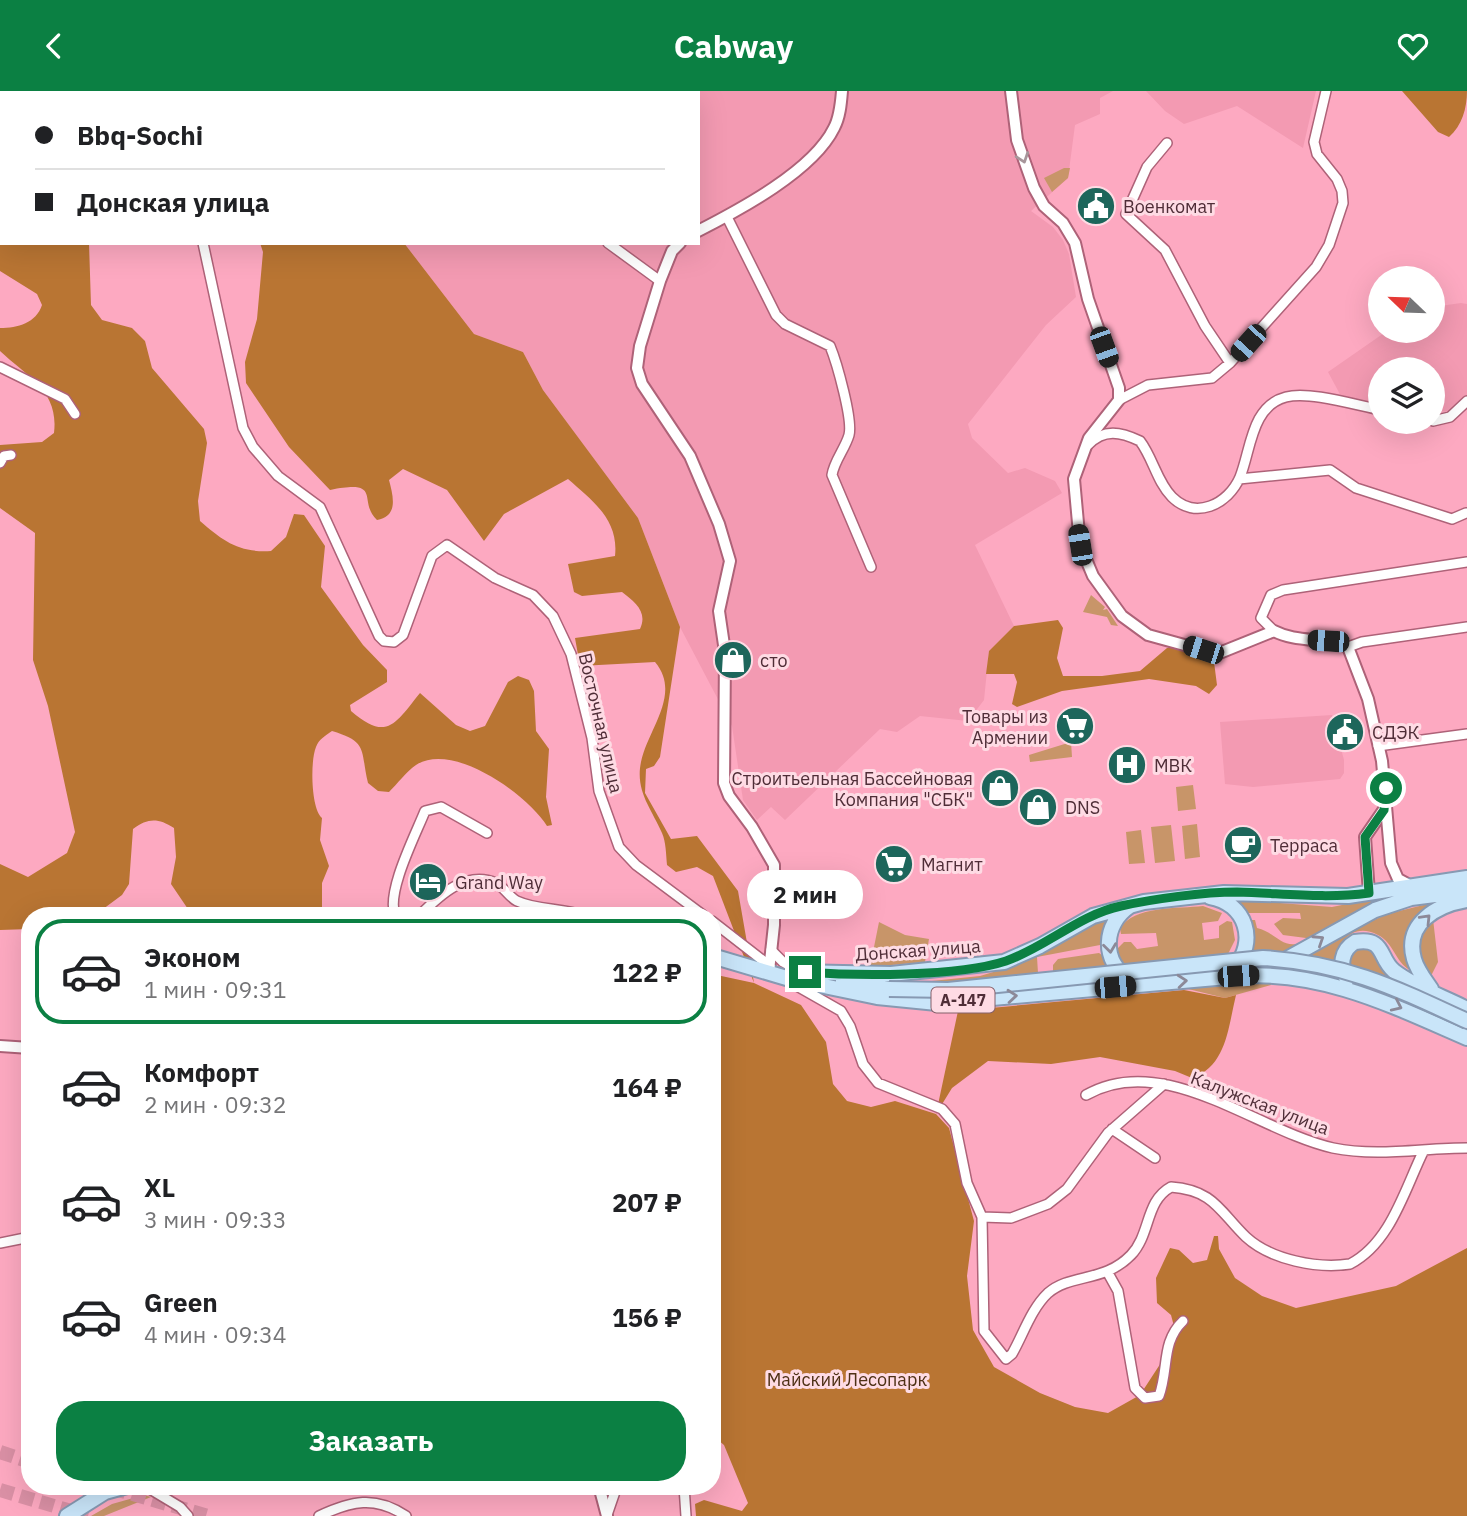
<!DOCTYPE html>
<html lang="ru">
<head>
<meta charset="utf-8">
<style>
	body { margin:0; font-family:"IBM Plex Sans",sans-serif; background:#f6f6f6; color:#202124; height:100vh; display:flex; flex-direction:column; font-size:26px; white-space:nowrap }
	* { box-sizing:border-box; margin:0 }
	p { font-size:23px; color:#757577 }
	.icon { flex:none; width:38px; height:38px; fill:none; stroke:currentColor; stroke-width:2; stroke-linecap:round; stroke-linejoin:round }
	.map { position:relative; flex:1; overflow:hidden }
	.drawer { position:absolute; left:21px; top:816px; width:700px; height:588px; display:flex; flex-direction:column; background:#fff; border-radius:28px; box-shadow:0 7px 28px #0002 }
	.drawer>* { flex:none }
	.banner { position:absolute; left:0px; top:0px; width:700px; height:154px; box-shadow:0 7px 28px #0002; display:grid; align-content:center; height:154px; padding:0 35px; background:#fff }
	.needle { width:46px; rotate:293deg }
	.tools { position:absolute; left:1368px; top:175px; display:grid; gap:14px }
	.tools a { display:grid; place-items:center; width:77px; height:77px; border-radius:50%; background:#fff; box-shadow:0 7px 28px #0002; font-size:35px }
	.end { position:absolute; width:32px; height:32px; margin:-16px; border:9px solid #0b8043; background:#fff; box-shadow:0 0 0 4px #fff }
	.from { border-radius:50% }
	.bubble { position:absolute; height:49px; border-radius:24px; background:#fff; box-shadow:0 7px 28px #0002; font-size:23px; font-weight:800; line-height:49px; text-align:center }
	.car { position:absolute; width:21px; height:42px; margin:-21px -10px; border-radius:9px; box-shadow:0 0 5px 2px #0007; background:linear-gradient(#222 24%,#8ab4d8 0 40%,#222 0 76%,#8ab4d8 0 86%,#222 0) }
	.banner b { display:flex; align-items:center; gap:24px; height:66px; font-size:26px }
	.banner b+b { border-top:2px solid #e0e0e0 }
	.banner i { width:18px; height:18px; background:#202124 }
	ul { padding:12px 0 0; list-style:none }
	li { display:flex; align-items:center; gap:21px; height:105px; margin:0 14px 10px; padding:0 21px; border:4px solid transparent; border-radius:28px }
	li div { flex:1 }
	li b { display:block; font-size:26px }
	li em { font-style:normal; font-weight:800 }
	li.current { border-color:#0b8043 }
	li>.icon { width:63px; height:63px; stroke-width:1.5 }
	.cta { display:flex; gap:14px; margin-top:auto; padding:14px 35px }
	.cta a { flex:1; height:80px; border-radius:28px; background:#0b8043; color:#fff; font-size:28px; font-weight:800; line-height:80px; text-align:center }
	header { display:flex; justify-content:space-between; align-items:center; height:91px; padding:0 35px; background:#0b8043; color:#fff; font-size:32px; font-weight:800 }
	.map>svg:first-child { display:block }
	.built { fill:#f39ab2 }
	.green { fill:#c89569 }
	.forest { fill:#b97533 }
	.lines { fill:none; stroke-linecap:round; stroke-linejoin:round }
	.primary-tunnel { stroke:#da90a5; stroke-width:14; stroke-dasharray:14 7; stroke-linecap:butt }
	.minor-casing { stroke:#ae6278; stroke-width:12 }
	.tertiary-casing { stroke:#ae6278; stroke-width:14 }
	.primary-casing { stroke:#8799b2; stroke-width:18 }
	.minor { stroke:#fff; stroke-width:9 }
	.tertiary { stroke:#fff; stroke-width:10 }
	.primary { stroke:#c9e5f9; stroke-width:14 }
	.primary-bridge-casing { stroke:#8799b2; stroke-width:18; stroke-linecap:butt }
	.primary-bridge { stroke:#c9e5f9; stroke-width:14 }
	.oneway { stroke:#a7969b }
	.oneway2 { stroke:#8c8998 }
	.route { stroke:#0b8043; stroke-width:9 }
	.labels { text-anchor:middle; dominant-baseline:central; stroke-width:6; stroke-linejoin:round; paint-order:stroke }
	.shield { fill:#fedbe4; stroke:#84616b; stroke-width:2 }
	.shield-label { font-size:16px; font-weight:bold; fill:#4f2d37 }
	.poi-label { font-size:18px; fill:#4f2d37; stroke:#fedbe4; text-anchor:start }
	.street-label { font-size:18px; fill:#4f2d37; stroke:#fedbe4 }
	.park-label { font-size:18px; fill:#4e3015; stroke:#fedbe4 }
</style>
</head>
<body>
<header><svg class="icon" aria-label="back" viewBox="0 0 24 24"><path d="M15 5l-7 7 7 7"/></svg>Cabway<svg class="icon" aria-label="heart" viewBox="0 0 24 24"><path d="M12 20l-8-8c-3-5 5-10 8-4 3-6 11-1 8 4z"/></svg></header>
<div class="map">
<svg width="1467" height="1425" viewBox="0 0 1467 1425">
	<rect width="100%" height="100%" fill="#fda9c1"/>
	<path class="built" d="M 377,0 L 1113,0 L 1100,7 L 1100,23 L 1075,34 L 1068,87 L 1031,120 L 1053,136 L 1063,149 L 1069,163 L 1076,206 L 1046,234 L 968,333 L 972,347 L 1008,382 L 1025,377 L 1055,390 L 1062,402 L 975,454 L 1014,535 L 989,560 L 984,609 L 968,630 L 920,625 L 897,641 L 880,638 L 785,729 L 771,716 L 757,729 L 743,709 L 732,635 L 680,536 L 638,427 L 543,299 L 523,261 L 474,243 L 404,152 L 698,152 L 698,2 Z
		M 1146,0 L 1316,0 L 1303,57 L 1237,15 L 1184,33 L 1165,20 Z
		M 1461,212 L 1467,213 L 1467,307 L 1449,321 L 1433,319 L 1433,278 L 1381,278 L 1381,313 L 1342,307 L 1328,281 L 1387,240 L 1433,240 L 1433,216 Z
		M 1332,624 L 1344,669 L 1344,682 L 1340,688 L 1253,696 L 1225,693 L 1220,631 Z"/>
	<path class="green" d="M 1064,77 L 1070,77 L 1068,87 L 1052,101 L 1044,87 Z
		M 1091,504 L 1105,516 L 1103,519 L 1107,518 L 1118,535 L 1111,534 L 1107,526 L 1083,521 Z
		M 1071,651 L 1072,666 L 1030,671 L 1029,664 Z
		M 1193,694 L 1196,718 L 1178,720 L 1176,696 Z
		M 1197,733 L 1200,766 L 1185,768 L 1182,735 Z
		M 1171,734 L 1175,770 L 1155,772 L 1151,736 Z
		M 1141,739 L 1145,772 L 1129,773 L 1126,741 Z
		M 1417,799 L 1288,865 L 1243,866 L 1249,829 L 1255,829 L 1257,837 C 1278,842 1282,861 1306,850 L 1306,847 L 1283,844 L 1274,833 L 1283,827 L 1301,828 L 1300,822 L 1241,822 L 1225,808 L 1332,816 Z
		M 1444,809 L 1445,812 L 1406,857 L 1410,879 C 1395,871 1394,852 1378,844 C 1346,827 1328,865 1341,891 L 1269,878 L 1387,823 Z
		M 1203,815 L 1222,822 L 1218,830 L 1202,832 L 1204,849 L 1219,847 L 1219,835 L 1227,830 L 1232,831 L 1235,849 L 1227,865 L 1127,876 L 1118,866 L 1117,858 L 1124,851 L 1131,851 L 1137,858 L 1158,855 L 1156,842 L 1121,843 L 1120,838 C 1133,814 1179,818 1203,815 Z
		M 1112,823 L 1100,854 L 1037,866 L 1038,882 L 921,895 L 922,891 L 980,885 L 1010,876 L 1071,841 Z
		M 1433,828 L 1438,871 L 1430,887 C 1415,865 1413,847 1433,828 Z
		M 879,831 L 905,844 L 929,848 L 925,871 L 870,876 Z
		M 1367,855 L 1412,898 L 1348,872 L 1354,859 Z
		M 1099,862 L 1106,867 L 1108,880 L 1053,885 L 1053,874 L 1058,868 Z
		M 1215,890 L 1272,890 L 1271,894 L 1225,907 L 1184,897 Z
		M 144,1404 L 151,1406 L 104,1425 L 91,1425 L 112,1413 Z"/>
	<path class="forest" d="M 185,0 L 377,0 L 186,2 Z
		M 1402,0 L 1467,0 C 1467,17 1462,35 1449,46 L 1438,41 Z
		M 0,84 L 2,152 L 89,152 L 91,214 L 102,229 L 132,237 L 145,250 L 152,277 L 204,338 L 207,352 L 198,410 L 200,430 C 223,450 239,462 271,460 L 286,446 L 294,423 L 304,424 L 325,455 L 321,496 L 363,554 L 387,579 L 387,591 L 350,614 L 351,620 C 387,651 395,633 420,602 L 456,634 L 470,640 L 485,635 L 508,591 L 518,585 L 529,589 L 534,600 L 536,640 L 549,658 L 546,706 L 552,734 L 547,735 C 528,704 453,650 416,674 C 406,681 397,693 389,701 L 378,700 L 368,692 C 360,659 369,651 332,640 C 325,645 319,648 316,656 C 310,670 311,718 322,727 L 320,749 L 329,775 L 322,792 L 322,824 L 192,824 L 171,793 L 176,766 L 174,737 C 158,727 148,727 133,738 L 129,793 L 122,804 L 95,824 L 30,824 L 30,838 L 0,839 L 0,773 L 28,786 L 67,762 L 75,741 L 48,615 L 33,569 L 35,442 L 0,417 L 0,354 L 42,351 L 54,342 C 59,300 29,287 0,260 L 0,237 C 18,237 36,232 42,214 L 37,203 L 0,180 Z
		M 260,152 L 404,152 L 474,243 L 523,261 L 543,299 L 638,427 L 680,536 L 660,666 L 654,675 L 646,678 L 645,702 L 671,748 L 697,745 L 738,800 L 754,892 L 801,914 L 826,951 L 833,993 L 847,1010 L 871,1016 L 895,1010 L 936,1023 L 958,920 L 1184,899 L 1225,907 L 1236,904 C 1228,936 1227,975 1192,987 L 1175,980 L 1100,966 L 1051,973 L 988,970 L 952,997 L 936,1023 L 949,1037 L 974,1130 L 967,1185 L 973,1239 L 994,1276 L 1040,1302 L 1075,1316 L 1108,1322 L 1140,1304 L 1168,1261 L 1175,1239 L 1171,1224 L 1157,1212 L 1156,1187 L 1170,1157 L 1179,1159 L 1193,1172 L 1207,1169 L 1214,1145 L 1218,1145 L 1219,1158 L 1235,1187 L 1262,1205 L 1296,1217 L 1396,1195 L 1467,1157 L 1467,1425 L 696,1425 L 695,1413 L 704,1409 L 742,1420 L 748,1412 L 724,1354 L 712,1344 L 712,883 L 754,892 L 713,785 L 697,776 L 676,781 L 667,774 C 666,763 666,751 662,742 C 651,717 635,700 641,671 C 648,638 682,603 655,571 L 580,575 L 575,547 L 640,538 C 648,521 635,511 622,501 L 582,505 L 574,501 L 568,473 L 615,465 C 619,429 593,410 568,388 L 504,423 L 484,450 L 447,399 L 403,378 L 389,389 C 393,405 399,425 377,429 C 357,410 384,388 330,399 L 289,356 L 246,292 L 245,271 L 257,228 L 263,161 Z
		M 1058,529 L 1063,537 L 1057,567 L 1063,585 L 1102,585 L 1140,580 L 1167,557 L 1176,557 L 1214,571 L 1217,594 L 1209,603 L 1196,595 L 1149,588 L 1062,600 L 1017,616 L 1012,613 L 1017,591 L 1014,583 L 986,583 L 989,560 L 1014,535 Z"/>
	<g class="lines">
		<path class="primary-tunnel" d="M 0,1361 L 30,1371
			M 112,1397 L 208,1425
			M 0,1399 L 88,1425"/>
		<g class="minor-casing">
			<path id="minor" d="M 23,0 L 25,2
				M 486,0 L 486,2
				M 0,50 L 2,49
				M 1167,52 L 1147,76 L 1126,123 L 1165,159 L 1205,235 L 1230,272
				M 727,126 L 776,224 L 785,233 L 830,255 C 837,272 853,329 849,344 C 845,358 834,370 832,384 L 871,476
				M 203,152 L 243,337 L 253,356 L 278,385 L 320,416 L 379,545 L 384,550 L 394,551 L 403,544 L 432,465 L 447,454 L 495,487 L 533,504 L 553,525 L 571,563 L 592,647 L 599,700 L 619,756 L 636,774 L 703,824
				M 608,152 L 660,190
				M 0,276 L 65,308 L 75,323
				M 1119,309 L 1148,294 L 1212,287 L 1230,272 L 1316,176 L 1329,154 L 1343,112 L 1342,100 L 1337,88 L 1317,63 L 1314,51 L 1326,0
				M 1433,330 L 1450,326 L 1467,310
				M 1088,354 C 1104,337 1121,341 1140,350 C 1153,367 1157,391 1172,406 C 1195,429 1228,414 1240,386 C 1251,359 1251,315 1286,306 C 1310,300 1355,314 1381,319
				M 0,372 L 4,365 L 11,364
				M 1239,388 L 1330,379 L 1356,397 L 1452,428 L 1466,422
				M 1274,540 L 1261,527 L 1271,504 L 1283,499 L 1467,471
				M 1348,556 L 1362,551 L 1467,536
				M 1378,655 L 1467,643
				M 395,824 C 386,801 415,745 425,720 L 441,716 L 487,742
				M 420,824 C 440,804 466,779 496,792 C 504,796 509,806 517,810 C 536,819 562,817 582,824
				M 712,830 L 770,875
				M 771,859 L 783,871 L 800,880
				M 790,891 L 841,920 L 850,935 L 863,973 L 878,992 L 942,1018 L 955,1033 L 967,1092 L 982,1126 L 1011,1127 L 1048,1113 L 1067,1098 L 1108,1042 L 1164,993
				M 1086,1004 C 1164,959 1257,1040 1333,1057 C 1377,1066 1423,1057 1467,1057
				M 1112,1038 L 1155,1067
				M 982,1126 L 984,1240 L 1006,1268 L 1012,1263 C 1023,1244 1031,1218 1048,1202 C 1071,1182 1104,1192 1131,1164 C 1151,1143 1145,1110 1171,1096 C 1214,1099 1220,1121 1246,1146 C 1271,1169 1318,1178 1350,1173 C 1391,1152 1405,1097 1424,1059
				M 0,1152 L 30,1146
				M 1108,1182 L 1118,1200 L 1135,1297 L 1145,1307 L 1159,1305 C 1169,1278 1161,1251 1183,1230
				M 145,1395 L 180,1416 L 188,1425
				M 684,1395 L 686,1425
				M 607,1424 L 617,1395
				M 319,1425 C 351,1410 375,1404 406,1425"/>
		</g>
		<g class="tertiary-casing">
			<path id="tertiary" d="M 1011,0 L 1017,49 L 1034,97 L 1044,115 L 1063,132 L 1075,152 L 1088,208 L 1119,297 L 1119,309 L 1089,347 L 1074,388 L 1080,454 L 1093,485 L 1122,525 L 1148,544 L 1217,563 L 1274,540 C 1297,552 1324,546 1348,556 L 1368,608 L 1382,670 L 1391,772 L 1398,788 L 1411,795
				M 698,140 C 739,119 813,80 834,37 C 840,26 841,12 842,0
				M 680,152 L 672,160 L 660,190 L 640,255 L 637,277 L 642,293 L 690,365 L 719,433 L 730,470 L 719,520 L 725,561 L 724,692 L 729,705 L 752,736 L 774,774 L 774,834 L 769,880
				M 1369,802 L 1365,746 L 1385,717
				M 0,955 L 30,957
				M 599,1395 L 607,1425"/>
		</g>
		<g class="primary-casing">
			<path id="primary" d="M 1210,806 C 1246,812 1258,851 1234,877
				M 712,865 L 790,888 L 877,906 L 937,912 L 1238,885 C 1322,879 1393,915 1467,947
				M 1283,870 L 1375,819 L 1411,807 L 1467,800
				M 795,881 L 891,883 L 1004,871 L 1040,855 L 1093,825 L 1144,811 L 1224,802 L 1348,805 L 1467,787
				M 1129,888 C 1101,870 1103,833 1130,815
				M 1347,888 C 1339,875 1341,859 1355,851 C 1386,846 1378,867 1394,880 C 1414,896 1444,906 1467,918
				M 843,890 L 889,898
				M 1431,898 C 1425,889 1417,879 1414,868 C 1404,832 1437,814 1467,809
				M 67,1425 L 105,1401 L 127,1395"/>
		</g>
		<use href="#minor" class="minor"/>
		<use href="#tertiary" class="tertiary"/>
		<use href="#primary" class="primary"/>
		<g class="primary-bridge-casing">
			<path id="primary-bridge" d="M 889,898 L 948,899 L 1263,867 C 1345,872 1394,896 1467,930"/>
		</g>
		<use href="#primary-bridge" class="primary-bridge"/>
	</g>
	<defs><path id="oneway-chevron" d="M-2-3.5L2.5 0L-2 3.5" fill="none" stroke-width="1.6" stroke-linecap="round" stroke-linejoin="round" transform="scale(1.75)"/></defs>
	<use class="oneway" href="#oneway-chevron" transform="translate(1023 67) rotate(71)"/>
	<g class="oneway2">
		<use href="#oneway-chevron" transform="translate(1426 828) rotate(-46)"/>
		<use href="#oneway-chevron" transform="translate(1319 849) rotate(-33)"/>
		<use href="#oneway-chevron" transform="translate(1110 857) rotate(83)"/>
		<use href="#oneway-chevron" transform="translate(1182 890) rotate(-5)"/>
		<use href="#oneway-chevron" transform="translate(1012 905) rotate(-5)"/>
		<use href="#oneway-chevron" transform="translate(1397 915) rotate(25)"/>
	</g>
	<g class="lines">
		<path class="route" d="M 805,881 C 857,885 957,886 1006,870 C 1046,856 1079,824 1121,815 C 1153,808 1203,801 1237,801 C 1281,802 1324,808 1369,802 L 1365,746 L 1384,719 L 1386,697"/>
	</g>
	<defs>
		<g id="civic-disc" transform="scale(2.0125)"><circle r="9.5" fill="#1d665b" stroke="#fedbe4"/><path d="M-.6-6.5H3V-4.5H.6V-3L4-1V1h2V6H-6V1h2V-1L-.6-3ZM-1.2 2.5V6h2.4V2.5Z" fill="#fff"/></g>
		<g id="shop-disc" transform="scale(2.0125)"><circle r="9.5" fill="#1d665b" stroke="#fedbe4"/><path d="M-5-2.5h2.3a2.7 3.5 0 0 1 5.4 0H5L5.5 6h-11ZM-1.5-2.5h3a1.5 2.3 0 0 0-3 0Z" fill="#fff"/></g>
		<g id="supermarket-disc" transform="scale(2.0125)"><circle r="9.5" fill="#1d665b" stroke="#fedbe4"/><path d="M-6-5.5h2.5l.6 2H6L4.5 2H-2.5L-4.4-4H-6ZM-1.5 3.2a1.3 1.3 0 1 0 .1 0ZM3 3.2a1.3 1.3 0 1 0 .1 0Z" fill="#fff"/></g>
		<g id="hospital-disc" transform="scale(2.0125)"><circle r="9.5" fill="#1d665b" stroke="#fedbe4"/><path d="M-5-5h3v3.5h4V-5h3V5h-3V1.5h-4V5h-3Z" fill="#fff"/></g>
		<g id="cafe-disc" transform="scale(2.0125)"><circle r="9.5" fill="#1d665b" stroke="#fedbe4"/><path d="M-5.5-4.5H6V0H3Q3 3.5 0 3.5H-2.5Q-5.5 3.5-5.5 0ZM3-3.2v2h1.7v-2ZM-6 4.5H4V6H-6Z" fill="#fff"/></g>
		<g id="hotel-disc" transform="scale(2.0125)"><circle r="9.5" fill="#1d665b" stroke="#fedbe4"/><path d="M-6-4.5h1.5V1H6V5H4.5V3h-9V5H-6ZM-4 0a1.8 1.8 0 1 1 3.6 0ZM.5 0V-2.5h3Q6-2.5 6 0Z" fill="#fff"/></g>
	</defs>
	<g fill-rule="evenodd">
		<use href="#civic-disc" x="1096" y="115"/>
		<use href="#shop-disc" x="733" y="569"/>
		<use href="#supermarket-disc" x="1075" y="635"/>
		<use href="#civic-disc" x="1345" y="641"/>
		<use href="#hospital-disc" x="1127" y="674"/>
		<use href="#shop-disc" x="1000" y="697"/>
		<use href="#shop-disc" x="1038" y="716"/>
		<use href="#cafe-disc" x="1243" y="754"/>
		<use href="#supermarket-disc" x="894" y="773"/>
		<use href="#hotel-disc" x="428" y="791"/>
	</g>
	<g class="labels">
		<rect class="shield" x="931.5" y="896.5" width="63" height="25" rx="5"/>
		<g class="shield-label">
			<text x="963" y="909">А-147</text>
		</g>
		<g class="poi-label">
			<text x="1123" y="115">Военкомат</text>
			<text x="760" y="569">сто</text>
			<text x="1048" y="625" text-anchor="end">Товары из<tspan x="1048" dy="21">Армении</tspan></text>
			<text x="1372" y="641">СДЭК</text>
			<text x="1154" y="674">МВК</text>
			<text x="973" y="687" text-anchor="end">Строитьельная Бассейновая<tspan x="973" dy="21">Компания "СБК"</tspan></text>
			<text x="1065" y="716">DNS</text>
			<text x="1270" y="754">Терраса</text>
			<text x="921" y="773">Магнит</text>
			<text x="455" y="791">Grand Way</text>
		</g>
		<g class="street-label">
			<text transform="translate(601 632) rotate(77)">Восточная улица</text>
			<text transform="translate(918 859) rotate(-4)">Донская улица</text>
			<text transform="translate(1260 1012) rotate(21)">Калужская улица</text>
		</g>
		<g class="park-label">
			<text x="847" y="1288">Майский Лесопарк</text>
		</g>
	</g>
</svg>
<div class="tools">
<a><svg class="needle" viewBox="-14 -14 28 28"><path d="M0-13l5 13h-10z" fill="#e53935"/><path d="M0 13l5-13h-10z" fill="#757577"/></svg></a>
<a><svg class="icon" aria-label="layers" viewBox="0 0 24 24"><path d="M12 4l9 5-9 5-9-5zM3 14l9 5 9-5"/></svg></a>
</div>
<i class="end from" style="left:1386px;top:697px"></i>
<i class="end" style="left:805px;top:881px"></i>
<div class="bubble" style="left:747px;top:779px;width:116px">2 мин</div>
<i class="car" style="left:1248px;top:252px;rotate:222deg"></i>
<i class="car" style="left:1104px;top:256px;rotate:160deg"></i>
<i class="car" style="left:1080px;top:454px;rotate:351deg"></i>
<i class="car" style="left:1328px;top:550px;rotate:274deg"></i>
<i class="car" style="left:1203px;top:559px;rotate:288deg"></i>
<i class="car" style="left:1238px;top:885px;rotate:86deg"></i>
<i class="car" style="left:1115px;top:896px;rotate:85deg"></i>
<div class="banner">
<b><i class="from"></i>Bbq-Sochi</b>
<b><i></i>Донская улица</b>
</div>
<section class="drawer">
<ul>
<li class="current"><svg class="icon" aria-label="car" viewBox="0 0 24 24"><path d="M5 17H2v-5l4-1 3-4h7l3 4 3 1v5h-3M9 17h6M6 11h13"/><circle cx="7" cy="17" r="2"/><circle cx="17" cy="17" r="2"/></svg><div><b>Эконом</b><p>1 мин · 09:31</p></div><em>122 ₽</em></li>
<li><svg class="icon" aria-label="car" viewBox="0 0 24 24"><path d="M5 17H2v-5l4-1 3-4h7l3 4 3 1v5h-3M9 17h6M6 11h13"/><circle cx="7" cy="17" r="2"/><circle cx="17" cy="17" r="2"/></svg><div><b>Комфорт</b><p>2 мин · 09:32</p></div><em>164 ₽</em></li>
<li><svg class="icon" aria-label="car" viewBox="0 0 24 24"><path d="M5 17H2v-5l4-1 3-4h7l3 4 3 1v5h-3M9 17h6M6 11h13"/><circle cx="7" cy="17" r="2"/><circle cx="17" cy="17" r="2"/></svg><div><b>XL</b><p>3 мин · 09:33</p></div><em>207 ₽</em></li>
<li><svg class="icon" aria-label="car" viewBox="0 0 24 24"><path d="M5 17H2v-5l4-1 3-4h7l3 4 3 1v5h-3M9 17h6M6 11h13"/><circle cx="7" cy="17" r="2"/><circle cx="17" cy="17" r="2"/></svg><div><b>Green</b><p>4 мин · 09:34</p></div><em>156 ₽</em></li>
</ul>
<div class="cta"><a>Заказать</a></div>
</section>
</div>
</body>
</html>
